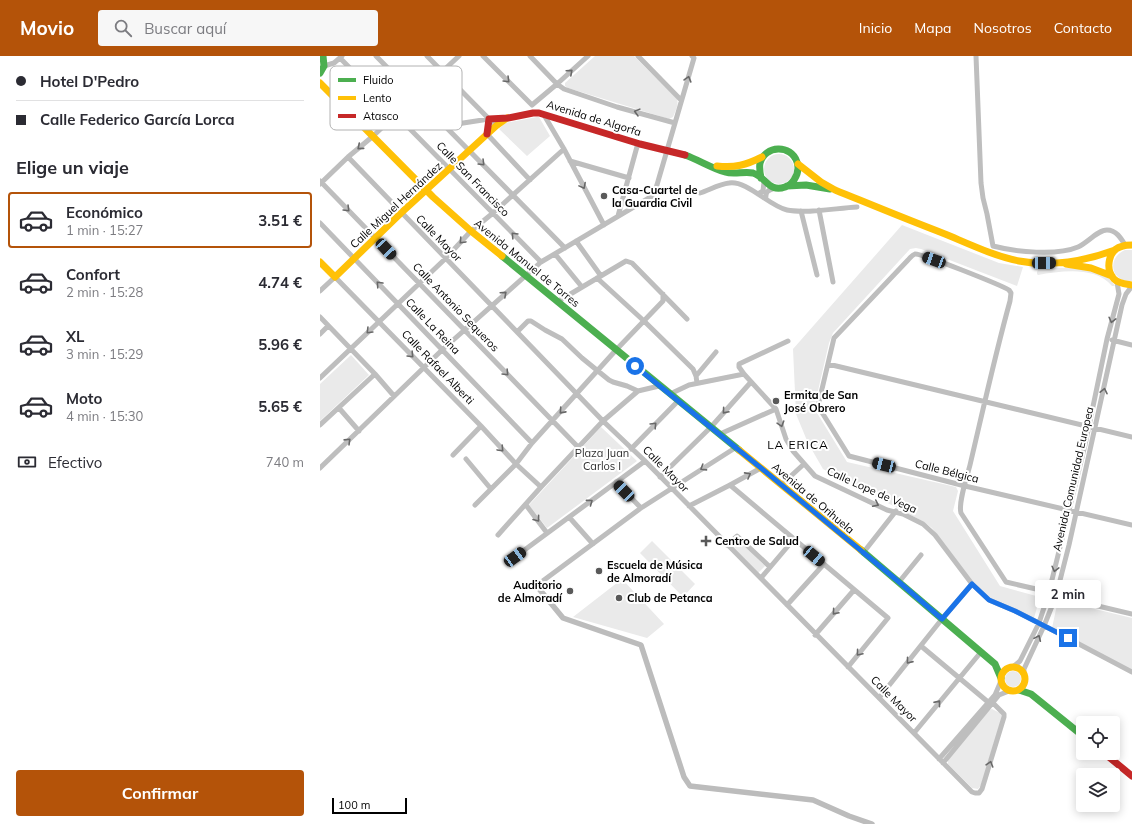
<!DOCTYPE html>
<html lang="es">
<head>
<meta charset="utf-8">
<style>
	body { margin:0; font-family:Mulish,sans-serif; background:#f7f7f7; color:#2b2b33; height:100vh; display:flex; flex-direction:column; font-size:15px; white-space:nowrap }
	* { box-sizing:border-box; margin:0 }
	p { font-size:13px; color:#7c7c81 }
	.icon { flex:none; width:22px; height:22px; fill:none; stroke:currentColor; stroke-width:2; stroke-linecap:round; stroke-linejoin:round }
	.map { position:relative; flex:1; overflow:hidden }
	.sheet { display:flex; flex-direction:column; background:#fff; width:320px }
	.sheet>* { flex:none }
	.banner { display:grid; align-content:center; height:88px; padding:0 16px; background:#fff }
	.tools { position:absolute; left:756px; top:660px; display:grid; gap:8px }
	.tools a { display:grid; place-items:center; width:44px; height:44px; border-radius:4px; background:#fff; box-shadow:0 2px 10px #0003; font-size:20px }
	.scale { position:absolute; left:12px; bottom:10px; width:75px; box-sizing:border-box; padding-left:4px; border:2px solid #000; border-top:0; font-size:11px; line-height:14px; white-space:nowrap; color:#000; -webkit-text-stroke:3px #fff; paint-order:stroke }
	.end { position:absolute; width:18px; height:18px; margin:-9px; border:5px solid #1a73e8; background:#fff; box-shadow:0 0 0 2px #fff }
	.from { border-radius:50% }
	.bubble { position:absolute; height:28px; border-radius:4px; background:#fff; box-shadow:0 2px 10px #0003; font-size:13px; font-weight:700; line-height:28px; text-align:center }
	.car { position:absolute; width:12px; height:24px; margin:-12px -6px; border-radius:5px; box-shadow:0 0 3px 1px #0007; background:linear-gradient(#222 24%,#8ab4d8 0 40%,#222 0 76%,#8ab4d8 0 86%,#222 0) }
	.banner b { display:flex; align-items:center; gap:14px; height:38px; font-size:15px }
	.banner b+b { border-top:1px solid #e1e1e2 }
	.banner i { width:10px; height:10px; background:#2b2b33 }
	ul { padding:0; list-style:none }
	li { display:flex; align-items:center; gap:12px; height:56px; margin:0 8px 6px; padding:0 8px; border:2px solid transparent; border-radius:4px }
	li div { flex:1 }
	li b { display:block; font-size:15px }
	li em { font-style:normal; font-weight:700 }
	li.current { border-color:#b45309 }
	li>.icon { width:36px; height:36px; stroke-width:1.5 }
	h2 { padding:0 16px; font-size:18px; line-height:48px }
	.pay { display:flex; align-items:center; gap:10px; height:44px; padding:0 16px; font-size:15px }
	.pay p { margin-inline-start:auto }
	.primary-button { display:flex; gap:8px; margin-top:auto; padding:8px 16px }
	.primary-button a { flex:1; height:46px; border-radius:4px; background:#b45309; color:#fff; font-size:16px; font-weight:700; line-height:46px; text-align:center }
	header { display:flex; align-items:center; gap:24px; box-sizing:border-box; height:56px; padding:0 20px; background:#b45309; color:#fff }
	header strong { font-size:19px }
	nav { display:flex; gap:22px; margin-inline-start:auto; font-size:14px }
	.search { width:280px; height:36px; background:#f7f7f7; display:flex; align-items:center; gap:10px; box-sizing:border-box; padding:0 14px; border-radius:4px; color:#7c7c81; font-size:15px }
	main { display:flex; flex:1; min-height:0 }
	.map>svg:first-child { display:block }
	.green { fill:#eaeaea }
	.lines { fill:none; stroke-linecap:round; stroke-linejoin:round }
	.canal { stroke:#bcbcbc; stroke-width:5.5 }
	.street { stroke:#bebebe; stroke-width:5 }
	.fast { stroke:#4caf50; stroke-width:7 }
	.slow { stroke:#ffc107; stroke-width:7 }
	.jam { stroke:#c62828; stroke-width:7 }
	.oneway { stroke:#686868 }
	.route { stroke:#1a73e8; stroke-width:5 }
	.poi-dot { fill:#595959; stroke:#fff; stroke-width:1.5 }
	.labels { text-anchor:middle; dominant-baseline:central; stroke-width:4; stroke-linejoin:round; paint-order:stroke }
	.street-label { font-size:11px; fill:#000; stroke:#fff }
	.poi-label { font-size:11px; font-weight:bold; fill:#000; stroke:#fff; text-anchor:start }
	.park-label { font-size:11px; fill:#2f2f2f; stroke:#fff }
	.neighbourhood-label { font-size:12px; letter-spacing:1px; fill:#000; stroke:#fff }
	.key { fill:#fff; stroke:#b2b2b2; stroke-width:1 }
	.key-label { font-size:11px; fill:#000 }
</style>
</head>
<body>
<header>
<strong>Movio</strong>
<div class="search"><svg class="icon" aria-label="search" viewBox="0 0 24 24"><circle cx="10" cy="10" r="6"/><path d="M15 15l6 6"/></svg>Buscar aquí</div>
<nav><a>Inicio</a><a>Mapa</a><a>Nosotros</a><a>Contacto</a></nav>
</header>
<main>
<section class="sheet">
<div class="banner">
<b><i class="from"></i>Hotel D'Pedro</b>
<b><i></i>Calle Federico García Lorca</b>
</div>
<h2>Elige un viaje</h2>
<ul>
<li class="current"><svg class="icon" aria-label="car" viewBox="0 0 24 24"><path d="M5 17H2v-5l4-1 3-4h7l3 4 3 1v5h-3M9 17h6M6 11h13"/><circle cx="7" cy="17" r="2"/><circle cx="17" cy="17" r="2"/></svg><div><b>Económico</b><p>1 min · 15:27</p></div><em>3.51 €</em></li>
<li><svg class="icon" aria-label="car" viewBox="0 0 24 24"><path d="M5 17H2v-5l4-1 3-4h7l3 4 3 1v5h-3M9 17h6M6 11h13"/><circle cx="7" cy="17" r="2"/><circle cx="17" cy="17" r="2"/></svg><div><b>Confort</b><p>2 min · 15:28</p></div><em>4.74 €</em></li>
<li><svg class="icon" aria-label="car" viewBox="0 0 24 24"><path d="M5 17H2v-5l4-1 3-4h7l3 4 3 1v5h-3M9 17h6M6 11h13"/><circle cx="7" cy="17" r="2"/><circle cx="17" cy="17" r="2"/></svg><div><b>XL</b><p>3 min · 15:29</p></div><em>5.96 €</em></li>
<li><svg class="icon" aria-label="car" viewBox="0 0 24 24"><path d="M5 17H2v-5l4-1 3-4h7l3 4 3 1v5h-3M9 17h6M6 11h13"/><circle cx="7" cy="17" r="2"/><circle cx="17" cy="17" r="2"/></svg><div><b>Moto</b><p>4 min · 15:30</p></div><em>5.65 €</em></li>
</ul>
<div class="pay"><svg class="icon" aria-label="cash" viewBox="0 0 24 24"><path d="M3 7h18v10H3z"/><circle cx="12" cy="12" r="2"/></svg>Efectivo<p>740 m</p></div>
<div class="primary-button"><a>Confirmar</a></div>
</section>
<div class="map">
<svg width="812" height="768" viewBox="0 0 812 768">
	<rect width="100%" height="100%" fill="#fff"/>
	<path class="green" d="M 275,0 L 314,0 L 357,43 C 359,49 355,56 353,61 L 349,63 L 248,32 L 245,30 L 245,27 Z
		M 217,61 L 219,61 L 230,80 L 207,100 L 179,73 L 185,67 Z
		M444 113a15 15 0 1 1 30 0a15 15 0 1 1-30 0Z
		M 582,169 L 679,207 L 703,211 L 697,230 L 601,193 L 596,192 L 590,193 L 513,277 L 509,287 L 494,352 L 527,406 L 636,431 L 638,435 L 633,455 L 680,530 L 720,541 L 714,562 L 671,543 L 652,527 L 612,472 L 604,466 L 503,413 L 488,387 L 476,358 L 473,293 Z
		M 805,194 L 812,194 L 812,225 C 791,227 786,202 805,194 Z
		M 719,212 C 740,212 769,209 787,221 C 790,223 793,227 795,230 L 792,230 C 775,210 742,215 718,219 L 717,218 L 717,216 Z
		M 31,299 L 49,319 L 0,365 L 0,328 Z
		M 281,371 L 317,405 L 227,472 L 209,449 Z
		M 417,483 L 445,510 L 438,517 L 411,488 Z
		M 332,485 L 375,528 L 363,541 L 320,497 Z
		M 302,523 L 344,568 L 327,582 L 253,561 Z
		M 738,544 L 812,562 L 812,614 L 732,572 Z
		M685 623a8 8 0 1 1 16 0a8 8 0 1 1-16 0Z
		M 672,653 L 680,657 L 682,661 L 661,729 L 658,733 L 652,732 L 628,708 L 628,704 L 669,654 Z"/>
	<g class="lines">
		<path class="canal" d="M 220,534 L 243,562 L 321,589 L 364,721 L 370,730 L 493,744 L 529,760 L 552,768"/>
		<path class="street" d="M 56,0 L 245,192
			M 107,0 L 176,70
			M 163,0 L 212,49
			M 210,0 L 237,28 L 244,33 L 297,51 L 355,67
			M 318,0 L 361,44
			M 656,0 L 661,127 L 663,142 L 667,158 L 673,190 C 696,196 737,200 758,191 C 767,187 778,174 787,174 C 796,174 801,182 805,189
			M 20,2 L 221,206
			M 4,10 L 14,7 L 22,0
			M 212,49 L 237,28 L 268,0
			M 224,59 L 244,93 L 284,169
			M 124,70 L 169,63
			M 167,78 L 210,124
			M 28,101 L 283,365 L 325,405 L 652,736 L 655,737 L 659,737 L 662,733 L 684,661 L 684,658 L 673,647
			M 250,105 L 309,122
			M 0,125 L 258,391
			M 0,128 L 28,101 L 52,81 L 139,0
			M 380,137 C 389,134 400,128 409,127 C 427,124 449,150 467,154 C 486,158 517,152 537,151
			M 438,138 L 443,135 L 444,126
			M 446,143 C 445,136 448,134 455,132
			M 499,154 L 513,226
			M 481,155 L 497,219
			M 298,160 L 318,87
			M 0,167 L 212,387
			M 256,185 L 281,220
			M 235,198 L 262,231
			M 277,222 L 324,265 L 373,313 L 376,320 L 377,327
			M 0,235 L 15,221 L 161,370 L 196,408 L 221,431
			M 237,246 L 306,205 L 312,207 L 367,263
			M 0,261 L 55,318 L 74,340
			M 197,276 L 208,265 L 211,265 L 225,274 L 242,283 L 262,302 L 289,324 L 293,326 L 307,330 L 318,335
			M 0,278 L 8,270
			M 792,284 L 812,289
			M 508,308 L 812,381
			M 424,318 L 419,311 L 419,308 L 468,285
			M 376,320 L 396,296
			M 0,322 L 125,203 L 151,175 L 173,157 L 244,93
			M 350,338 L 369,329 L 424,318 L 456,353 L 466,383 L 473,395 L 495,420 L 567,454 L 583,458 L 603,468 L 615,479 L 652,528 L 669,544 L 695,555 L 719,567 L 812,616
			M 19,352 L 39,375
			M 0,369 L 55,318
			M 400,378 L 456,353
			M 311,393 L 358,345
			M 133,399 L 161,370
			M 146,403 L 171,433
			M 0,412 L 122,294 L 221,206 L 334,139 L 374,2 L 372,0
			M 340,421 L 391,371 L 431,326
			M 296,426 L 321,452
			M 410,429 L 568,562 L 528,611
			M 461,429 L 484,408
			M 155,449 L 196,408 L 212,387 L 296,294 L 343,245 L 343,238
			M 206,449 L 227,477
			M 369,450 L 410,429 L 441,412
			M 249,461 L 273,488
			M 812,469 L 645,430 L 529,400 L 498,350 L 514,282 L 588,204 C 590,202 592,199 595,198 C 601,197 681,229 689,234 L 691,237 L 690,245 C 675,299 663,354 650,409 C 647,421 638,447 641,457 L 686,526 L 729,536 L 736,540 L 812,558
			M 178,479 L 221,431 L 283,365 L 318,335 L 339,330
			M 407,489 L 417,480 L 450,511
			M 543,497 L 576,455
			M 195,501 L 325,405
			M 441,522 L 474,483
			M 579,526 L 601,499
			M 216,530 L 321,452 L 415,392
			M 467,549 L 504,508
			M 495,579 L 534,534
			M 601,590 L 668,646
			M 693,611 L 700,605 L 719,567 L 729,536 L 765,389 L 787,283 L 799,238 L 797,226
			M 704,618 L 704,613 L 724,570 L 736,540 L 749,489 L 802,249 L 806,238 L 812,230
			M 559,642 L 622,563 L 652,528
			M 594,677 L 661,596
			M 619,703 L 675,639 L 681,625
			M 623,707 L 679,639 L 689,635"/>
		<path class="fast" d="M 0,17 L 4,10 L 3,0
			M 365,99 C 379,104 391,112 405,116 C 414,119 424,115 433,117 C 446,121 449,137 465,131 C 469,130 472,127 474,124 C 478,118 479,112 477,106 C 471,88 445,89 440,107 C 439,112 440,117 441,122
			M 467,130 L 486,129 L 510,133
			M 182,200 L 419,394
			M 541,494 L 675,608 L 681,622
			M 699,634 L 711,638 L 763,680"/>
		<path class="slow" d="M 0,27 L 113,141 L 151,175 L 182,200
			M 478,108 L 501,126 L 515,134 C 552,149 588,164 625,178 C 649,188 674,200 699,205 C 731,211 765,205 795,194
			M 397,110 C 415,112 426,109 442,101
			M 812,189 C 809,189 805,189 803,190 C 788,193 785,213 794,223 C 799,228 806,228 812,229
			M 0,206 L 15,221 L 81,157 L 176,70 L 187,62
			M 746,208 L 771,212 L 792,220
			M 419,394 L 541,494
			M681 623a12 12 0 1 1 24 0a12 12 0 1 1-24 0Z"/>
		<path class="jam" d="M 167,78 L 169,63 L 188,62 L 213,57 L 219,57 L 320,88 L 365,99
			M 784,697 L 812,720"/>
	</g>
	<defs><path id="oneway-chevron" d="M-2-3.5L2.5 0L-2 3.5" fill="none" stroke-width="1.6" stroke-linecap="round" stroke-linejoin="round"/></defs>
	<g class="oneway">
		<use href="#oneway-chevron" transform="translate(250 16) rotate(-42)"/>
		<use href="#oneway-chevron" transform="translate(368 23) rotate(-74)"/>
		<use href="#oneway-chevron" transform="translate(187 24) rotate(45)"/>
		<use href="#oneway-chevron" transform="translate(317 56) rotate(-165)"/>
		<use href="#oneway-chevron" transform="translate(40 91) rotate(140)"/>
		<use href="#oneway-chevron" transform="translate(162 107) rotate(45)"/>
		<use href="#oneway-chevron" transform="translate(263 130) rotate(62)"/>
		<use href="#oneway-chevron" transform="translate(27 153) rotate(45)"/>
		<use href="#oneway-chevron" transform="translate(194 179) rotate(-134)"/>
		<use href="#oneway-chevron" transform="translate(142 185) rotate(133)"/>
		<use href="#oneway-chevron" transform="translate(59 228) rotate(-133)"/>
		<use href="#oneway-chevron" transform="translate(184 238) rotate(-42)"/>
		<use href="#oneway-chevron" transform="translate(792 264) rotate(104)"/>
		<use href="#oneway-chevron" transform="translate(49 275) rotate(135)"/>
		<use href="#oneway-chevron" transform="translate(91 299) rotate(46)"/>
		<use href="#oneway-chevron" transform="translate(186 317) rotate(46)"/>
		<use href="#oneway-chevron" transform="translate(784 335) rotate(-78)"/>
		<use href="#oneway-chevron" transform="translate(242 355) rotate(132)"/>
		<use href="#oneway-chevron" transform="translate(405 355) rotate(131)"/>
		<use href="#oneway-chevron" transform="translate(461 368) rotate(73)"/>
		<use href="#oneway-chevron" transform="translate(334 369) rotate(-46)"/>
		<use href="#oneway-chevron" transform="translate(28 385) rotate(-44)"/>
		<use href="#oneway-chevron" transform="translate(181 393) rotate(47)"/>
		<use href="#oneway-chevron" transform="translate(383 412) rotate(148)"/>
		<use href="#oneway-chevron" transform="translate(428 419) rotate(-29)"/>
		<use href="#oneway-chevron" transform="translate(270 446) rotate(-36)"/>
		<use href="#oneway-chevron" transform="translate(556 448) rotate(26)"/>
		<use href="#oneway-chevron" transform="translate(217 463) rotate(53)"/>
		<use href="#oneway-chevron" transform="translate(735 513) rotate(104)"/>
		<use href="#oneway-chevron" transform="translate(515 556) rotate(131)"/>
		<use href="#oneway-chevron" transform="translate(718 582) rotate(-66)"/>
		<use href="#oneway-chevron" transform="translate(539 597) rotate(130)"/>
		<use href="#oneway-chevron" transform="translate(589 605) rotate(129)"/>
		<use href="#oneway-chevron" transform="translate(618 647) rotate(-51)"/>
		<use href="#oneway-chevron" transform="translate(670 708) rotate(-73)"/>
	</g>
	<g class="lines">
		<path class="route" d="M 315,310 L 441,412 L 579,526 L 622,563 L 652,528 L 669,544 L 695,555 L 748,582"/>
	</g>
	<g class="poi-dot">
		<circle cx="284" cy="140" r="4"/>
		<circle cx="456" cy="345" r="4"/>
		<path d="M384 479h4v4h4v4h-4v4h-4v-4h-4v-4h4z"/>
		<circle cx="279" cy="515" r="4"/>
		<circle cx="250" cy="535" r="4"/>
		<circle cx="299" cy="542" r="4"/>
	</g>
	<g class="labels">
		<g class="street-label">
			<text transform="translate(274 62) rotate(17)">Avenida de Algorfa</text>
			<text transform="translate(153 123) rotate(46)">Calle San Francisco</text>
			<text transform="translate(76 149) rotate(-43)">Calle Miguel Hernández</text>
			<text transform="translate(119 182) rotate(46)">Calle Mayor</text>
			<text transform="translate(207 207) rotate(39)">Avenida Manuel de Torres</text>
			<text transform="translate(136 251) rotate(46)">Calle Antonio Sequeros</text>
			<text transform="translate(113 270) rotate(46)">Calle La Reina</text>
			<text transform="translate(118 311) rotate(46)">Calle Rafael Alberti</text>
			<text transform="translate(346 413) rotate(45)">Calle Mayor</text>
			<text transform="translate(627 415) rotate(14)">Calle Bélgica</text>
			<text transform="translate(753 423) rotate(-77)">Avenida Comunidad Europea</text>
			<text transform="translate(552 434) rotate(24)">Calle Lope de Vega</text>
			<text transform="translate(493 442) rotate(40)">Avenida de Orihuela</text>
			<text transform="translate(574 643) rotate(45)">Calle Mayor</text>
		</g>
		<g class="poi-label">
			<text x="292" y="134">Casa-Cuartel de<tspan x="292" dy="13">la Guardia Civil</tspan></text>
			<text x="464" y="339">Ermita de San<tspan x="464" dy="13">José Obrero</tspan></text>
			<text x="395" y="485">Centro de Salud</text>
			<text x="287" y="509">Escuela de Música<tspan x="287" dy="13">de Almoradí</tspan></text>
			<text x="242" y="529" text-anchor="end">Auditorio<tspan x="242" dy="13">de Almoradí</tspan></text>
			<text x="307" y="542">Club de Petanca</text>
		</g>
		<g class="park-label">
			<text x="282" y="397">Plaza Juan<tspan x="282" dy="13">Carlos I</tspan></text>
		</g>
		<g class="neighbourhood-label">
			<text x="478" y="388">LA ERICA</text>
		</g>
	</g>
	<rect x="10" y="10" width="132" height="64" rx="6" class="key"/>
	<rect x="18" y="22" width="18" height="4" fill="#4caf50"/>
	<rect x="18" y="40" width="18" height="4" fill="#ffc107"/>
	<rect x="18" y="58" width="18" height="4" fill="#c62828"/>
	<g class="key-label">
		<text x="43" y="28">Fluido</text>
		<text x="43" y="46">Lento</text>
		<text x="43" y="64">Atasco</text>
	</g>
</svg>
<div class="tools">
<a><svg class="icon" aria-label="locate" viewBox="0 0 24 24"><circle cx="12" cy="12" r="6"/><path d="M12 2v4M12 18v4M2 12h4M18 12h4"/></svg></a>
<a><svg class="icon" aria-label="layers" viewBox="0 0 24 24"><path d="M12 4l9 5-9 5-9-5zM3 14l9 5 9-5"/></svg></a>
</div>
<div class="scale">100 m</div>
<i class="end from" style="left:315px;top:310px"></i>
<i class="end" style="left:748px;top:582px"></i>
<div class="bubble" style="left:715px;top:524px;width:66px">2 min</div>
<i class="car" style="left:66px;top:193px;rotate:137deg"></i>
<i class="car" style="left:614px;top:204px;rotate:290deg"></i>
<i class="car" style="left:724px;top:207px;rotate:89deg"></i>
<i class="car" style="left:564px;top:409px;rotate:284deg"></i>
<i class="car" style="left:304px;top:435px;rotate:316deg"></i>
<i class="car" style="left:494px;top:500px;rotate:130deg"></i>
<i class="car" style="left:195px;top:501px;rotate:54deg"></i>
</div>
</main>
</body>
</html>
